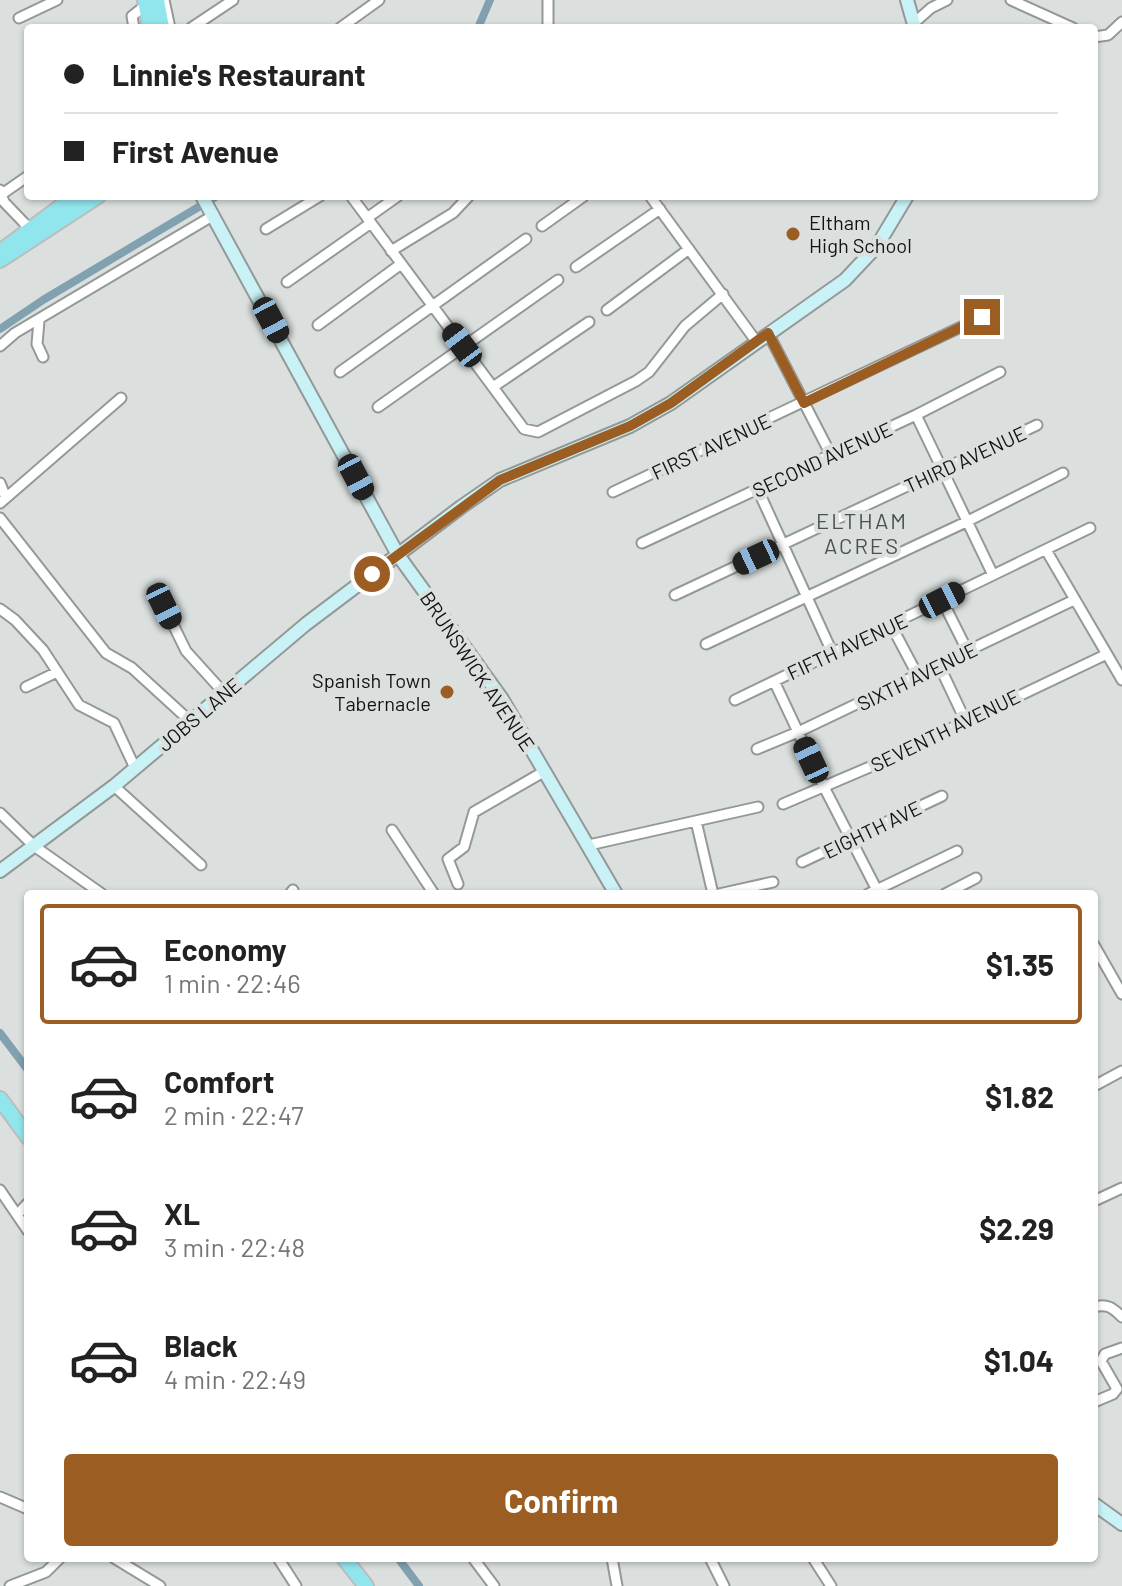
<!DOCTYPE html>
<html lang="en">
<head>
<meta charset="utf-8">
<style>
	body { margin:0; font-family:Barlow,sans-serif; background:#f2f2f2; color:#222; height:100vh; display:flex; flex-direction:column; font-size:30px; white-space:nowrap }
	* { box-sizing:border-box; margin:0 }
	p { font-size:26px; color:#767676 }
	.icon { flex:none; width:44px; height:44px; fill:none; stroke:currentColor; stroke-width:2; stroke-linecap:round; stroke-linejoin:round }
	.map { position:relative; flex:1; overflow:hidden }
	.side { position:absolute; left:24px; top:890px; width:1074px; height:672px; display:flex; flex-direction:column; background:#fff; border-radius:8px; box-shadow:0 2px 6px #0004 }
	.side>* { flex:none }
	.top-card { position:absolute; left:24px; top:24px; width:1074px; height:176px; border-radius:8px; box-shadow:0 2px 6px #0004; display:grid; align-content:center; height:176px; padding:0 40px; background:#fff }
	.end { position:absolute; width:36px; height:36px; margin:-18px; border:10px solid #9b5d22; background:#fff; box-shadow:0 0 0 4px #fff }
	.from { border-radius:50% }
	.car { position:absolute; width:24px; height:48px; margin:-24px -12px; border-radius:10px; box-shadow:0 0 6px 2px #0007; background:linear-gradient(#222 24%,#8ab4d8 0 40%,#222 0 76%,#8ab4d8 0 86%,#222 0) }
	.top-card b { display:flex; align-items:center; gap:28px; height:76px; font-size:30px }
	.top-card b+b { border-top:2px solid #e0e0e0 }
	.top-card i { width:20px; height:20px; background:#222 }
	ul { padding:14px 0 0; list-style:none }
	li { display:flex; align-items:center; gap:24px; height:120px; margin:0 16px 12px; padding:0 24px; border:4px solid transparent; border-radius:8px }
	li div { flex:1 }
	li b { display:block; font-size:30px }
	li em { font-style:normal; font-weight:700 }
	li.active { border-color:#9b5d22 }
	li>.icon { width:72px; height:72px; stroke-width:1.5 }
	.cta { display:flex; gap:16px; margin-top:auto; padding:16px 40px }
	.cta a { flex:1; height:92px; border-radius:8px; background:#9b5d22; color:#fff; font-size:32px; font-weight:700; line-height:92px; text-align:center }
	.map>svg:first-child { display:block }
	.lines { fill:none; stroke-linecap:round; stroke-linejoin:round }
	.canal { stroke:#81a1b0; stroke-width:8 }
	.street-casing { stroke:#949897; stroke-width:13 }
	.secondary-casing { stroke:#949897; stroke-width:16 }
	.primary-casing { stroke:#bcbdbd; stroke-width:18 }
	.street { stroke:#fff; stroke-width:9 }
	.secondary { stroke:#c8f2f6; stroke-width:12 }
	.primary { stroke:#91e5ec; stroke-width:14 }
	.route { stroke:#9b5d22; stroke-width:10 }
	.poi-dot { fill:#9b5d22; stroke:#dbe0df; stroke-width:3 }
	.labels { text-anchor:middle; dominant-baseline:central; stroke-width:8; stroke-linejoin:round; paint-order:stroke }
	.poi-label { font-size:20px; fill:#111313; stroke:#dbe0df; text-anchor:start }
	.street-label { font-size:20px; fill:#111313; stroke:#dbe0df }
	.neighbourhood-label { font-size:22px; letter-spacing:2px; fill:#4c5150; stroke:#dbe0df }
</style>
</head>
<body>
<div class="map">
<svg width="1122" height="1586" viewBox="0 0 1122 1586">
	<rect width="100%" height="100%" fill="#dbe0df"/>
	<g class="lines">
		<path class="canal" d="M 478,28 L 490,0
			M 0,329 L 43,300 L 217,196
			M 0,1033 L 28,1070
			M 398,1558 L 419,1586"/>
		<g class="street-casing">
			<path id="street" d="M 164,0 L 170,28
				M 1011,0 L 1073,28
				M 19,18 L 57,0
				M 914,23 L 931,8 L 947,0
				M 134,28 L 132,16 L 146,5
				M 191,28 L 233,0
				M 340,28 L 379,0
				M 548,28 L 548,0
				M 1094,37 L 1108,35 L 1122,22
				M 0,190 L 4,202 L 29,228
				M 2,194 L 28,176
				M 351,196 L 524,429 L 538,432 L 636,381 L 649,372 L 685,326 L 723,294
				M 650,196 L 756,341
				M 367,218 L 398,196
				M 542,226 L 584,196
				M 266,229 L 320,196
				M 391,251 L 453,213 L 469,196
				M 576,267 L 660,209
				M 287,282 L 371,223
				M 607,310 L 689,249
				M 39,321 L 37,344 L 43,357
				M 318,325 L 401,264
				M 768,333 L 830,453
				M 0,346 L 15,333 L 214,215
				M 340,372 L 526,239
				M 493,387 L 589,322
				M 378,407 L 558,280
				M 916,415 L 993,575
				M 0,483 L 6,498
				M 758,490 L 832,652
				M 613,492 L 982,317
				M 0,503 L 121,398
				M 0,518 L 106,653 L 132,668 L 190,721
				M 642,543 L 916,415 L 1000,372
				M 1046,550 L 1122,680
				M 675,595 L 1037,425
				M 942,600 L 968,652
				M 164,606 L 186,651 L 224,693
				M 0,609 L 15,620 L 43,650 L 79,705 L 114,723 L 135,768
				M 891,625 L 918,676
				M 706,644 L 966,522 L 1063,473
				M 939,665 L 965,720
				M 774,681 L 824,787 L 879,894
				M 26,687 L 55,673
				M 735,700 L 1090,528
				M 757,749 L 798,732 L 1074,600
				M 114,786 L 201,865
				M 783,804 L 872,766 L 1107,654
				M 0,813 L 34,846 L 102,894
				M 696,821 L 713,894
				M 392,830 L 434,894
				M 589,845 L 758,807
				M 802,862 L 942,796
				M 458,884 L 448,859 L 464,847 L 474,812 L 545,771
				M 290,894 L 293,890
				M 719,894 L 773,882
				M 868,894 L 957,851
				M 945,894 L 976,878
				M 1094,945 L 1122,994
				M 1094,1086 L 1122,1071
				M 0,1190 L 28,1231
				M 1094,1201 L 1122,1188
				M 17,1215 L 28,1203
				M 1094,1307 C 1107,1303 1113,1308 1122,1317
				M 1094,1402 L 1113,1394 L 1117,1389 L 1101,1361 L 1105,1354 L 1122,1348
				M 0,1497 L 28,1509
				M 114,1558 L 160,1586
				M 278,1558 L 296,1586
				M 473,1558 L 494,1586
				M 612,1558 L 617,1586
				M 710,1558 L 724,1586
				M 813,1558 L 831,1586
				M 10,1586 L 46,1572 L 60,1558"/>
		</g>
		<g class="secondary-casing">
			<path id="secondary" d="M 907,0 L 915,28
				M 202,196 L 398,555 L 502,699 L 616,894
				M 0,871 L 114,786 L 306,624 L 461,507 L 500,480 L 630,426 L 671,403 L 845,280 L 877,246 L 907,196
				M 1094,1504 L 1122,1524"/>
		</g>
		<g class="primary-casing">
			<path id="primary" d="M 145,0 L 150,28
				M 157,0 L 162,28
				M 0,252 L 75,196
				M 0,260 L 98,196
				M 0,1099 L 28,1137
				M 344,1558 L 366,1586"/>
		</g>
		<use href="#street" class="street"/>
		<use href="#secondary" class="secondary"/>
		<use href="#primary" class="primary"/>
	</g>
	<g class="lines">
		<path class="route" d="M 372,574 L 500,480 L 630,426 L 671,403 L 768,333 L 804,403 L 982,317"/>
	</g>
	<g class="poi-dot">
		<circle cx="793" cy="234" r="8"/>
		<circle cx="447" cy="692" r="8"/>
	</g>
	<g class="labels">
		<g class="poi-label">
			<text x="809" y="222">Eltham<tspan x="809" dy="23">High School</tspan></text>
			<text x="431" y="680" text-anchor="end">Spanish Town<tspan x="431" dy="23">Tabernacle</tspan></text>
		</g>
		<g class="street-label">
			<text transform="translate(711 446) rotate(-25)">FIRST AVENUE</text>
			<text transform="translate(822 459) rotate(-25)">SECOND AVENUE</text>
			<text transform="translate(965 459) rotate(-25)">THIRD AVENUE</text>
			<text transform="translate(847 646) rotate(-25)">FIFTH AVENUE</text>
			<text transform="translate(478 671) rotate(56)">BRUNSWICK AVENUE</text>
			<text transform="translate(917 676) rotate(-26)">SIXTH AVENUE</text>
			<text transform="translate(199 714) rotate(-40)">JOBS LANE</text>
			<text transform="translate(945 730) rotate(-26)">SEVENTH AVENUE</text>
			<text transform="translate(872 829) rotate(-26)">EIGHTH AVE</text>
		</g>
		<g class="neighbourhood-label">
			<text x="862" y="520">ELTHAM<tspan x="862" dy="25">ACRES</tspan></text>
		</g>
	</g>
</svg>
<i class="end from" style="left:372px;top:574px"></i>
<i class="end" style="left:982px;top:317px"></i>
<i class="car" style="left:271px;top:320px;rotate:152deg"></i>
<i class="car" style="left:462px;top:345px;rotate:323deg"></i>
<i class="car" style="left:356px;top:477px;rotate:152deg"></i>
<i class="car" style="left:756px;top:557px;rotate:245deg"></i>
<i class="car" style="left:942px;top:600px;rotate:63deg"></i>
<i class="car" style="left:164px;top:606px;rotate:154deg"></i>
<i class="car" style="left:811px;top:760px;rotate:335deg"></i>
<div class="top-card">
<b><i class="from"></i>Linnie's Restaurant</b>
<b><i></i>First Avenue</b>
</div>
<section class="side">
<ul>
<li class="active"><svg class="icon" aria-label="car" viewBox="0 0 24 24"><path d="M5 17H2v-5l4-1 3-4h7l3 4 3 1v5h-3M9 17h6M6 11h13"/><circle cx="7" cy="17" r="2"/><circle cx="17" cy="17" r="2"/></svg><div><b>Economy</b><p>1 min · 22:46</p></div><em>$1.35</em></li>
<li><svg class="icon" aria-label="car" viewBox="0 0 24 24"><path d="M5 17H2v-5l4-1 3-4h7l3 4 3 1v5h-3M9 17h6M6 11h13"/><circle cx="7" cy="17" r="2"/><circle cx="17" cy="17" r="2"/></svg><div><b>Comfort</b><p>2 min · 22:47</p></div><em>$1.82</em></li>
<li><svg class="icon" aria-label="car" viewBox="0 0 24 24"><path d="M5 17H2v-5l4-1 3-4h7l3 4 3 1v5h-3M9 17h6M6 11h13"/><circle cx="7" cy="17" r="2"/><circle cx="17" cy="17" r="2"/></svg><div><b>XL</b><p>3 min · 22:48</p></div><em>$2.29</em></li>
<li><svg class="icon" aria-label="car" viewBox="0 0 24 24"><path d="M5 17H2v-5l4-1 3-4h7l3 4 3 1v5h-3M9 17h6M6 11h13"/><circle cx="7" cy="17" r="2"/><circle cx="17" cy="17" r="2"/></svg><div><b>Black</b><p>4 min · 22:49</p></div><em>$1.04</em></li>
</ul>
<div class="cta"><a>Confirm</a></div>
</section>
</div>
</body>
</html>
